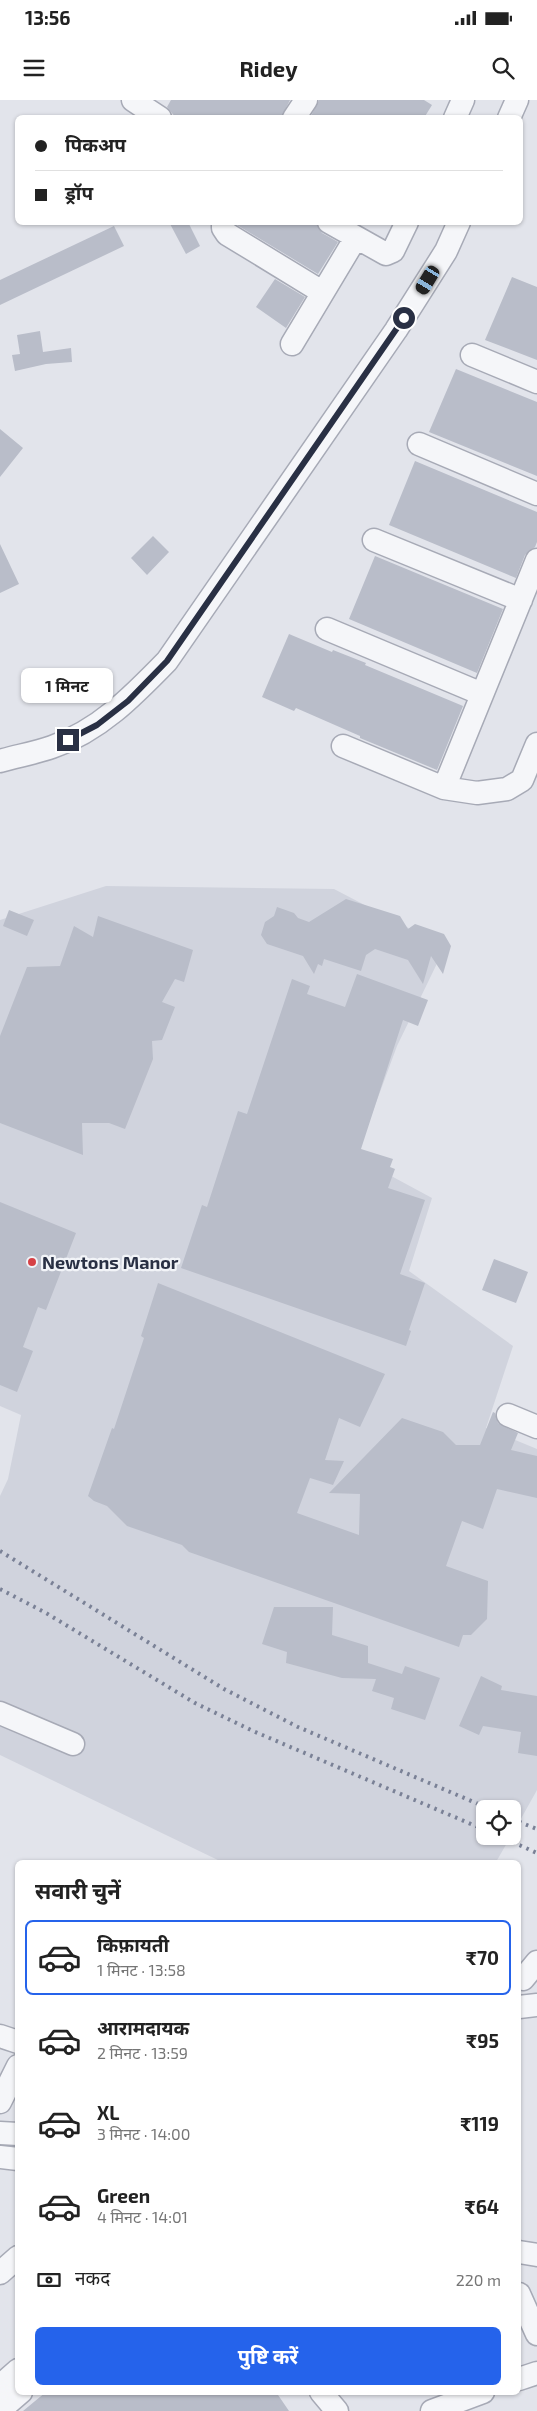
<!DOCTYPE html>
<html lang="hi">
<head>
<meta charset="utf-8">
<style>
	body { margin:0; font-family:"Exo 2","Noto Sans Devanagari",sans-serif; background:#f6f6f6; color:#222; height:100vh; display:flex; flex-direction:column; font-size:19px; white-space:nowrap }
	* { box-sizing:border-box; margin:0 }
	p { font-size:16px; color:#767676 }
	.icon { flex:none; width:28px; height:28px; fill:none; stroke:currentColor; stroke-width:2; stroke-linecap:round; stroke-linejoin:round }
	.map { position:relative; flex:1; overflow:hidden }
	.sheet { position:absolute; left:15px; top:1760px; width:506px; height:535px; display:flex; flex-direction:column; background:#fff; border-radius:8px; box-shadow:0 1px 4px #0004 }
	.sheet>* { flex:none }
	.banner { position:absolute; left:15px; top:15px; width:508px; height:110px; border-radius:8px; box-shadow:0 1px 4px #0004; display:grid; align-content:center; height:110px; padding:0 20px; background:#fff }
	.tools { position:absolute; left:476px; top:1700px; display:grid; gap:10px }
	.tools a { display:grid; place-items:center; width:45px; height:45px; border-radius:8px; background:#fff; box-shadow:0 1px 4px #0004; font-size:25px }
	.end { position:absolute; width:22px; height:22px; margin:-11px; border:6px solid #293044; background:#fff; box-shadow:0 0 0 2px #fff }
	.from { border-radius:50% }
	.bubble { position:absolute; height:35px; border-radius:8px; background:#fff; box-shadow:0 1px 4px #0004; font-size:16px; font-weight:700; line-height:35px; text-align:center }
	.car { position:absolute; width:15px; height:30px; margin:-15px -8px; border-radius:6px; box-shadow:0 0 4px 1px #0007; background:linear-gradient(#222 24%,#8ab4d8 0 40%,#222 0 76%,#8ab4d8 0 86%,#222 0) }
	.banner b { display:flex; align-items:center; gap:18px; height:48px; font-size:19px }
	.banner b+b { border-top:1px solid #e0e0e0 }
	.banner i { width:12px; height:12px; background:#222 }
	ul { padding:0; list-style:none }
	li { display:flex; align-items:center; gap:15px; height:75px; margin:0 10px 8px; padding:0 10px; border:2px solid transparent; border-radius:8px }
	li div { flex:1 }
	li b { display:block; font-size:19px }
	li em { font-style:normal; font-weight:700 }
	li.active { border-color:#2563eb }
	li>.icon { width:45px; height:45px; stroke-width:1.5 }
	h2 { padding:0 20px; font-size:22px; line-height:60px }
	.pay { display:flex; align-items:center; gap:12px; height:55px; padding:0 20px; font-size:19px }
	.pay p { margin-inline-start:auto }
	.button { display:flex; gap:10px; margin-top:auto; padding:10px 20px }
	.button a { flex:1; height:58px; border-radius:8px; background:#2563eb; color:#fff; font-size:20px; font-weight:700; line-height:58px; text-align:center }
	.status { display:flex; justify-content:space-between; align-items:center; height:35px; padding:0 25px; background:#fff; direction:ltr }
	.status svg { height:14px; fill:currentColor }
	header { display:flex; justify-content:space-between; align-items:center; height:65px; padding:0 20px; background:#fff; font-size:22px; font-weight:700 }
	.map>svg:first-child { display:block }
	.built { fill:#d0d3dd }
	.building { fill:#b9bdc9 }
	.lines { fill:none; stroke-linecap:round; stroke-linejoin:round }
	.minor-casing { stroke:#a7aab6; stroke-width:25 }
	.minor { stroke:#f5f6f9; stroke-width:22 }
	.rail { stroke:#7a8196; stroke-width:4; stroke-dasharray:2.5 5; stroke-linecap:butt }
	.route { stroke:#293044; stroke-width:6 }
	.poi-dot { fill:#d64146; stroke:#f2f4f8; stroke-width:2 }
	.labels { text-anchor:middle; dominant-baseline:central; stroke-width:4.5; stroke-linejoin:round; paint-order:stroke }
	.poi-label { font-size:18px; font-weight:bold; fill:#293044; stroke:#f2f4f8; text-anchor:start }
</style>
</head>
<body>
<div class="status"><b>13:56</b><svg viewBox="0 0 49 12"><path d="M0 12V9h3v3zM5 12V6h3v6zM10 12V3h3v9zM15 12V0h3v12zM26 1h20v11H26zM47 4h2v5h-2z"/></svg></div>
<header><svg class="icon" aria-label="menu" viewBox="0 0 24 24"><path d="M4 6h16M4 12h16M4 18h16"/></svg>Ridey<svg class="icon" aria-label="search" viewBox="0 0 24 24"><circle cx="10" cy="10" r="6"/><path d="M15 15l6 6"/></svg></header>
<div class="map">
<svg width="537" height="2311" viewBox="0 0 537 2311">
	<rect width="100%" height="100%" fill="#e2e4eb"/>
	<path class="built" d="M 106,786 L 334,789 L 445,847 L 397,946 L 356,1057 L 432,1098 L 409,1171 L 513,1246 L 486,1328 L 537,1349 L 537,1690 L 513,1733 L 512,1709 L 485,1709 L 485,1736 L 511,1736 L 496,1762 L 222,1762 L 0,1655 L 0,1396 L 8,1379 L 21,1315 L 0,1306 L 0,820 Z"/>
	<path class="building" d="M 171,0 L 290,0 L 281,18 L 176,18 L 167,7 Z
		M 319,0 L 424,0 L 432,5 L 424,18 L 310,18 Z
		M 169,122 L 188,122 L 200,146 L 186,154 Z
		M 239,122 L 316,122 L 322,133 L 338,142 L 318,174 L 237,125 Z
		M 114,126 L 124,146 L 0,205 L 0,180 Z
		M 512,177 L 537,187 L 537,260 L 485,240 Z
		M 275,179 L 305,197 L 286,228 L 256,207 Z
		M 40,231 L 43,252 L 71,248 L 72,262 L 46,264 L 15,271 L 12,255 L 20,254 L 17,235 Z
		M 456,269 L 537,302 L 537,376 L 429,332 Z
		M 0,329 L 23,348 L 0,377 Z
		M 415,361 L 537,412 L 537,442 L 535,447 L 525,455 L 516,478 L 389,425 Z
		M 153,436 L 169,452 L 147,475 L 131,458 Z
		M 0,444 L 19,484 L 0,493 Z
		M 375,456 L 503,509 L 477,573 L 349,519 Z
		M 289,534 L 332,552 L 333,550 L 366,563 L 365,565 L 463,606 L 437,670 L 360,638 L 360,636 L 296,608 L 294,611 L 262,597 Z
		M 346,799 L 400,816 L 408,829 L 415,824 L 444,834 L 451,846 L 443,874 L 431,856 L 423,884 L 408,860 L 375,849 L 366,855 L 361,871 L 324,859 L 322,866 L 318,864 L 314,874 L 303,856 L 267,844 L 261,835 L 265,822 L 274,816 L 277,807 L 294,813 L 298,818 L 309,822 Z
		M 9,810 L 34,820 L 27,836 L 3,826 Z
		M 98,816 L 193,850 L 184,882 L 175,879 L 162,902 L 175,907 L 162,940 L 152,941 L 153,959 L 125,1029 L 109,1023 L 82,1023 L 83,1055 L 0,1023 L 0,936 L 27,867 L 60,866 L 74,826 L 93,837 Z
		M 357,874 L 428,900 L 418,926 L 403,920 L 361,1049 L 393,1059 L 390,1067 L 395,1069 L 388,1088 L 425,1100 L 400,1174 L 425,1183 L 409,1230 L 411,1231 L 406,1246 L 181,1168 L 202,1105 L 207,1107 L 238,1011 L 247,1014 L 292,879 L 310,886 L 307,894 L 345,907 Z
		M 0,1102 L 76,1133 L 46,1210 L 38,1207 L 23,1247 L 33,1251 L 17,1292 L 0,1285 Z
		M 494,1159 L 528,1172 L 516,1203 L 482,1190 Z
		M 158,1183 L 385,1274 L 360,1327 L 339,1318 L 325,1360 L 344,1361 L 333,1385 L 310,1378 L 297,1413 L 359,1435 L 360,1394 L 329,1393 L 402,1318 L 443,1332 L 456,1345 L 480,1345 L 493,1312 L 495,1313 L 498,1323 L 518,1333 L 511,1350 L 537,1356 L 537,1398 L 497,1389 L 483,1429 L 462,1421 L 446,1466 L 488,1481 L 487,1519 L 471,1535 L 463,1535 L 459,1547 L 189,1452 L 182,1445 L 127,1426 L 107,1406 L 94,1401 L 88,1396 L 112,1328 L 114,1329 L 144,1238 L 141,1236 Z
		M 274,1507 L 333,1507 L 332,1535 L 368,1546 L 368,1563 L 402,1574 L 405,1566 L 440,1578 L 425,1620 L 391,1609 L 394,1598 L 372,1591 L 376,1579 L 342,1578 L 286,1563 L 287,1552 L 262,1544 Z
		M 481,1576 L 502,1586 L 501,1590 L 537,1596 L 537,1656 L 518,1653 L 521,1632 L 483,1626 L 479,1635 L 459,1626 Z
		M 46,2292 L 276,2292 L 289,2311 L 23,2311 Z"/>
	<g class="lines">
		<g class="minor-casing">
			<path id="minor" d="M 133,0 L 160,18
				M 294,18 L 306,0
				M 455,18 L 463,0
				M 509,18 L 517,0
				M 223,122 L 223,128 L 227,134 L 322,192
				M 329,122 L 386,154 L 393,151 L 407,122
				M 292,244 L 355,139
				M 472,255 L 537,282
				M 419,344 L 537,394
				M 374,440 L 521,500
				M 327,529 L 482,594
				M 343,646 L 444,688 L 477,693 L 507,689 L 522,680 L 537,644
				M 0,661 C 17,656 35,653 52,647 C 99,631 133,596 167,561 L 396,230 L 446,151 L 459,122
				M 444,688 L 537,460
				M 508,1315 L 537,1327
				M 0,1613 L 73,1644
				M 523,1879 L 537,1862
				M 519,1907 L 537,1905
				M 0,1936 L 18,1942
				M 0,2002 L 18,1966
				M 0,2033 L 18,2034
				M 0,2057 L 18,2059
				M 519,2152 L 537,2155
				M 0,2173 L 18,2157
				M 519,2194 L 537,2234
				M 519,2279 L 537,2273
				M 0,2286 L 18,2270
				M 321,2292 L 337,2311
				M 0,2310 L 21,2292
				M 432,2311 L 483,2292"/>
		</g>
		<use href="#minor" class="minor"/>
		<path class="rail" d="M 0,1451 L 224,1589 L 298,1627 L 490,1709
			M 0,1489 L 46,1513 L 195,1603 L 253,1631 L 485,1730
			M 512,1719 L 537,1729
			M 499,1736 L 537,1753"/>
	</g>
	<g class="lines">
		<path class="route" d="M 68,640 L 97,625 L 128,601 L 167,561 L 404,218"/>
	</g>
	<circle class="poi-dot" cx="32" cy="1162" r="5"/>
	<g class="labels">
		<g class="poi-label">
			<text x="42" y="1162">Newtons Manor</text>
		</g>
	</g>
</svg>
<div class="tools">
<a><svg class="icon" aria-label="locate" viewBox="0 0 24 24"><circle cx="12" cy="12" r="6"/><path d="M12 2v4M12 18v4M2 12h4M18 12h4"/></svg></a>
</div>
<i class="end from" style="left:404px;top:218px"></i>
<i class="end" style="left:68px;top:640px"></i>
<div class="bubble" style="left:21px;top:568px;width:92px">1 मिनट</div>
<i class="car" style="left:428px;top:180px;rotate:211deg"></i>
<div class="banner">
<b><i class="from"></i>पिकअप</b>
<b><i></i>ड्रॉप</b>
</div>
<section class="sheet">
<h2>सवारी चुनें</h2>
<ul>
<li class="active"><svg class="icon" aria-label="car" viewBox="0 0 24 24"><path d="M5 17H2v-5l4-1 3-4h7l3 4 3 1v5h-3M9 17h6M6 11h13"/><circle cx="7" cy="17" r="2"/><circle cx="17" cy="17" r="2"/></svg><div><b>किफ़ायती</b><p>1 मिनट · 13:58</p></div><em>₹70</em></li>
<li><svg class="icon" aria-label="car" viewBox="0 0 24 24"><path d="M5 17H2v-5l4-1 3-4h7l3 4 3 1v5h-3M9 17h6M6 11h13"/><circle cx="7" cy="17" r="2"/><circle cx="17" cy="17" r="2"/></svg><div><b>आरामदायक</b><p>2 मिनट · 13:59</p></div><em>₹95</em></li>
<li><svg class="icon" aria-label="car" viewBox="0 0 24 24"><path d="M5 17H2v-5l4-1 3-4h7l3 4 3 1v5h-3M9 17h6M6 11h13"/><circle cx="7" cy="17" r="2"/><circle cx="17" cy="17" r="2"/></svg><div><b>XL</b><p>3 मिनट · 14:00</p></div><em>₹119</em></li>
<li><svg class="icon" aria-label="car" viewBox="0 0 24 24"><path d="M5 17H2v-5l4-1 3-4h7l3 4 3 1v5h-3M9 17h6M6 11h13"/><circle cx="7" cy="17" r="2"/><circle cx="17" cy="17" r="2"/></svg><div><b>Green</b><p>4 मिनट · 14:01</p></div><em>₹64</em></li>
</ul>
<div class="pay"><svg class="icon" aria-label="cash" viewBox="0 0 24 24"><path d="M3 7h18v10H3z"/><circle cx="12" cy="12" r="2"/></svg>नकद<p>220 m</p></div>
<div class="button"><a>पुष्टि करें</a></div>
</section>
</div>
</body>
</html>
